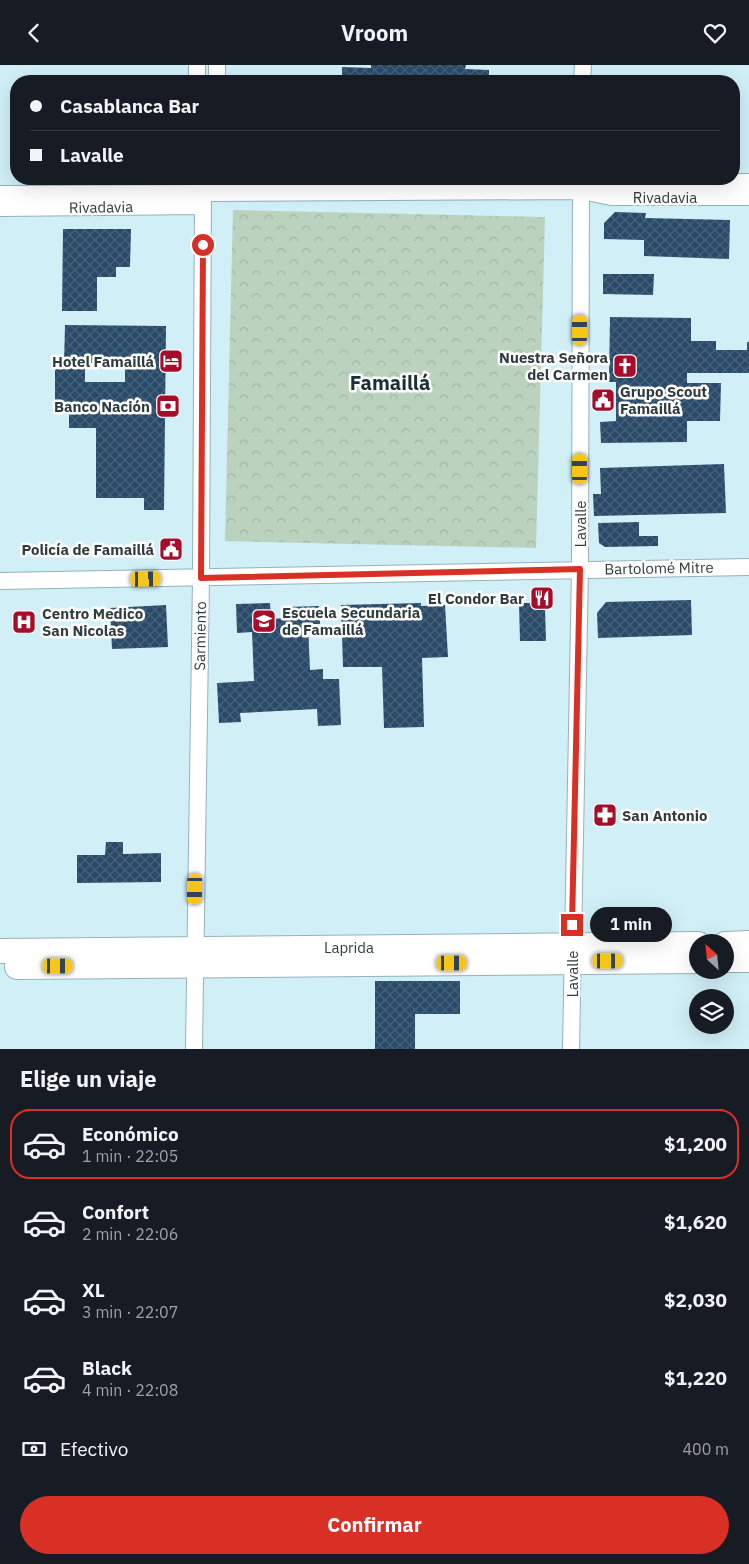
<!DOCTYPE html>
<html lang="es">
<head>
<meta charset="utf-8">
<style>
	body { margin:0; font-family:"IBM Plex Sans",sans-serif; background:#242831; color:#f1f3f6; height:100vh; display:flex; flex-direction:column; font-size:19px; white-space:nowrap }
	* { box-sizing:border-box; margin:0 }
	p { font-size:16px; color:#9ea1a6 }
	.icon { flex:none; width:28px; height:28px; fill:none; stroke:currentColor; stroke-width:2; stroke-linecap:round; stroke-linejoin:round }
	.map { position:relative; height:984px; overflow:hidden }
	.panel { display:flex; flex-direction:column; background:#171b24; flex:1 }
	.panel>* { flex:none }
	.guide { position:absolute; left:10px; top:10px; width:730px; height:110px; border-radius:20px; box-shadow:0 5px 20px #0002; display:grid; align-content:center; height:110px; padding:0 20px; background:#171b24 }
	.needle { width:32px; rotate:333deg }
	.tools { position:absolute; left:689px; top:869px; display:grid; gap:10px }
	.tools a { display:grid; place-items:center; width:45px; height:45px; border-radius:50%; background:#171b24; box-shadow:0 5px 20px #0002; font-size:25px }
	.end { position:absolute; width:22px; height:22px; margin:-11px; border:6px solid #d93025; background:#fff; box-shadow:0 0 0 2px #fff }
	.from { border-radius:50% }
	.bubble { position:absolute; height:35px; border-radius:18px; background:#171b24; box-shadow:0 5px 20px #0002; font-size:16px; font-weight:700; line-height:35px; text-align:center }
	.car { position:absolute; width:15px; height:30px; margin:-15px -8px; border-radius:6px; box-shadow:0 0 4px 1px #0007; background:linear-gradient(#f5c518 24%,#345 0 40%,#f5c518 0 76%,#345 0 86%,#f5c518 0) }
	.guide b { display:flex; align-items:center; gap:18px; height:48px; font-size:19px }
	.guide b+b { border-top:1px solid #363941 }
	.guide i { width:12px; height:12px; background:#f1f3f6 }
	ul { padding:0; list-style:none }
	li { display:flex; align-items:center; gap:15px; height:70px; margin:0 10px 8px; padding:0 10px; border:2px solid transparent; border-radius:20px }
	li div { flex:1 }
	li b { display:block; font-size:19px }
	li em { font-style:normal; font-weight:700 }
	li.active { border-color:#d93025 }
	li>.icon { width:45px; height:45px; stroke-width:1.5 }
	h2 { padding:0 20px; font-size:22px; line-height:60px }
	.pay { display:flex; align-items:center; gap:12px; height:55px; padding:0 20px; font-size:19px }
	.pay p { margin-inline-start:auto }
	.action { display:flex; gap:10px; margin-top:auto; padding:10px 20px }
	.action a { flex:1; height:58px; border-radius:30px; background:#d93025; color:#fff; font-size:20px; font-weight:700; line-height:58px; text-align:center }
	header { display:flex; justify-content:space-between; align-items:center; height:65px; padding:0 20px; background:#171b24; font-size:22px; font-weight:700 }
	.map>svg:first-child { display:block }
	.forest { fill:url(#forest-crowns) }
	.building { fill:url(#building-cross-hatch); fill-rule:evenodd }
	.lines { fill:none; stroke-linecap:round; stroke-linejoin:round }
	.minor-casing { stroke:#95b2ba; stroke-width:18 }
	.secondary-casing { stroke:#95b2ba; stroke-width:26 }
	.minor { stroke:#fff; stroke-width:16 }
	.secondary { stroke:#fff; stroke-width:24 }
	.route { stroke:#d93025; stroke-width:6 }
	.labels { text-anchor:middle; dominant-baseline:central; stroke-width:5; stroke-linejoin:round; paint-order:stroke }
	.street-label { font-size:15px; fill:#2f3c3f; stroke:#fff }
	.poi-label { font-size:15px; font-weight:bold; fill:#2f3c3f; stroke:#fff; text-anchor:end }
	.district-label { font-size:20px; font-weight:bold; fill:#163036; stroke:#fff }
</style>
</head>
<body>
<header><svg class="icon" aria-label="back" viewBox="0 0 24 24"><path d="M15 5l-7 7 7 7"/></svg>Vroom<svg class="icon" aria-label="heart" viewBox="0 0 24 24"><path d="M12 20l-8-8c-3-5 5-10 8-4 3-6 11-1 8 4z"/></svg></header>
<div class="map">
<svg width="749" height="984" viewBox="0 0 749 984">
	<defs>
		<pattern id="forest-crowns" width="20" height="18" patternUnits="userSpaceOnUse" patternTransform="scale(1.25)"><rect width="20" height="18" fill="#bbd3be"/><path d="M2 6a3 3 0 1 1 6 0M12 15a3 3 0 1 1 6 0" fill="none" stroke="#a1b6a4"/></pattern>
		<pattern id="building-cross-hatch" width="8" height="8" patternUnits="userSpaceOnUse" patternTransform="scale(1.25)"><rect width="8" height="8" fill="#294a68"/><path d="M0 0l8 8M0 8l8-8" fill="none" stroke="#47627b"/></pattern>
	</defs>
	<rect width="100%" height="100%" fill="#d0eff7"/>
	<path class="forest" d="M 233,145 L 545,152 L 536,483 L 225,476 Z"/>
	<path class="building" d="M 371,0 L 466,0 L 465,4 L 489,5 L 489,16 L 342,16 L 342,2 L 371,3 Z
		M 615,147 L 646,148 L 645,153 L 730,155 L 729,194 L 644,191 L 644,175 L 604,174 L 604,158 Z
		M 63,164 L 131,164 L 130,202 L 116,202 L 116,212 L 97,212 L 97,246 L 62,246 Z
		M 603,209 L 654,209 L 653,230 L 603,229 Z
		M 610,252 L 691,253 L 691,276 L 716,276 L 716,285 L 747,285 L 747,277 L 749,277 L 749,308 L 687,308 L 687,318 L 721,318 L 720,356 L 687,356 L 687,377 L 601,378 L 600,357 L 616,356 L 616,317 L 609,317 Z
		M 65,260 L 166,261 L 164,445 L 144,445 L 144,433 L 96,433 L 96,363 L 69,363 L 69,345 L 55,345 L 55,299 L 64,299 ZM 85,298 L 125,299 L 125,317 L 85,317 Z
		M 724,399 L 726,448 L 594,451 L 593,429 L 601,429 L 600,403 Z
		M 639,457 L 639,471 L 658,471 L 658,481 L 605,482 L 599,478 L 598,458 Z
		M 691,535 L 692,570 L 598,573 L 597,548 L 606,537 Z
		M 270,538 L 271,554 L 286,553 L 286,542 L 319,541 L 320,559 L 308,559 L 310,605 L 323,604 L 323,614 L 339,614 L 341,660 L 318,661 L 317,644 L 240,648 L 241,657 L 219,658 L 217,618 L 254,616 L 252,567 L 237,568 L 236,539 Z
		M 421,538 L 421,541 L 445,540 L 448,592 L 422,593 L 424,662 L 384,663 L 382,602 L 343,602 L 341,540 Z
		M 519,538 L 537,538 L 545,543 L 546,576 L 520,576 Z
		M 166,540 L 168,582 L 112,584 L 110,543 Z
		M 106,777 L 123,777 L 123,789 L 161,788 L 161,817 L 77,818 L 77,790 L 105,790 Z
		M 375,916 L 460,916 L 460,949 L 415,949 L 415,984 L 375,984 Z"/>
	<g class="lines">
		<g class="minor-casing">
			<path id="minor" d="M 197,16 L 197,0
				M 217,16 L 217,0
				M 582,16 L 583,0
				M 749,117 L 613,118 L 581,126 L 611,132 L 749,132
				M 0,129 L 581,126
				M 0,143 L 203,141
				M 0,516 L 749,502
				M 194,984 L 201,513 L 203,128
				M 571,984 L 580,504 L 581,114"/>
		</g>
		<g class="secondary-casing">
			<path id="secondary" d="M 725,879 L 749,878
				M 0,886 L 698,879
				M 725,895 L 749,895
				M 17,902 L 698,896"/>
		</g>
		<use href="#minor" class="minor"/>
		<use href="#secondary" class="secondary"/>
	</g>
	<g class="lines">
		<path class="route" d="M 203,180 L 201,513 L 580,504 L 572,860"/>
	</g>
	<defs>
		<g id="hotel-square" transform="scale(1.25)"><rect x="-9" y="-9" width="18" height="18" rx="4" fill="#a60d2a" stroke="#fff"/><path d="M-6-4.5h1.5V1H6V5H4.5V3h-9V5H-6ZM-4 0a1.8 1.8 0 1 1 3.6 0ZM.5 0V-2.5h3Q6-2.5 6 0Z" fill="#fff"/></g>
		<g id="church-square" transform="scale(1.25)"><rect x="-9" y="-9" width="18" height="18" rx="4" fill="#a60d2a" stroke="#fff"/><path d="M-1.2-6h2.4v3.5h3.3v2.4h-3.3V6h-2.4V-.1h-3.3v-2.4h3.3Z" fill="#fff"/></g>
		<g id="civic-square" transform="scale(1.25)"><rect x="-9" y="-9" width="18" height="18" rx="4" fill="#a60d2a" stroke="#fff"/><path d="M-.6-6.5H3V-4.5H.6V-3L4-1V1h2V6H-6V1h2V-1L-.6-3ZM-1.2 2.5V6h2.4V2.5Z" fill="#fff"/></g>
		<g id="bank-square" transform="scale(1.25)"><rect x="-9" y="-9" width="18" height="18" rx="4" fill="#a60d2a" stroke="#fff"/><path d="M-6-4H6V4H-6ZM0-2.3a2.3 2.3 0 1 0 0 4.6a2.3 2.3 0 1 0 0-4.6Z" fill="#fff"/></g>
		<g id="restaurant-square" transform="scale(1.25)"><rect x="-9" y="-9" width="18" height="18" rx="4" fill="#a60d2a" stroke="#fff"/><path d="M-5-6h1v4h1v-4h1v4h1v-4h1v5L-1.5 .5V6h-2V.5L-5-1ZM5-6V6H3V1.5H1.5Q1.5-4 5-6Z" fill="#fff"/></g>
		<g id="school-square" transform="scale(1.25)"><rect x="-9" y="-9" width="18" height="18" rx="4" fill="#a60d2a" stroke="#fff"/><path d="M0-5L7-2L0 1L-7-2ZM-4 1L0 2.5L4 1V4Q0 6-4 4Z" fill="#fff"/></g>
		<g id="hospital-square" transform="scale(1.25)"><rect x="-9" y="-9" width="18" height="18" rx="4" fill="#a60d2a" stroke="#fff"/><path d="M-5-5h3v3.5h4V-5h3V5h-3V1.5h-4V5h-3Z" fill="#fff"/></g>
		<g id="pharmacy-square" transform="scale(1.25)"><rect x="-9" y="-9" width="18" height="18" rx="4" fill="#a60d2a" stroke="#fff"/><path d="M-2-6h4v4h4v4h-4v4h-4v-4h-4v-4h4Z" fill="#fff"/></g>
	</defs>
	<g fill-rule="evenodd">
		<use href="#hotel-square" x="171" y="296"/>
		<use href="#church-square" x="625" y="301"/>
		<use href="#civic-square" x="603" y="335"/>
		<use href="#bank-square" x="168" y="341"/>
		<use href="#civic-square" x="171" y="484"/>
		<use href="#restaurant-square" x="542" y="533"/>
		<use href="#school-square" x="264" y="556"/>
		<use href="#hospital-square" x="24" y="557"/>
		<use href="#pharmacy-square" x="605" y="750"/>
	</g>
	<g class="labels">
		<g class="street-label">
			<text x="665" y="132">Rivadavia</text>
			<text transform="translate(101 142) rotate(-1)">Rivadavia</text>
			<text transform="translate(580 459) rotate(-90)">Lavalle</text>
			<text transform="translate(659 503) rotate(-1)">Bartolomé Mitre</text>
			<text transform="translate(200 571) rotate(-89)">Sarmiento</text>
			<text x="349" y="882">Laprida</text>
			<text transform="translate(572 909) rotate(-90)">Lavalle</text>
		</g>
		<g class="poi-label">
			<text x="608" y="292">Nuestra Señora<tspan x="608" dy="17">del Carmen</tspan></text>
			<text x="154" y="296">Hotel Famaillá</text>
			<text x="620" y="326" text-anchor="start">Grupo Scout<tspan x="620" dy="17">Famaillá</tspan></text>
			<text x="150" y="341">Banco Nación</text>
			<text x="154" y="484">Policía de Famaillá</text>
			<text x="524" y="533">El Condor Bar</text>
			<text x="282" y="547" text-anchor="start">Escuela Secundaria<tspan x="282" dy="17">de Famaillá</tspan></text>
			<text x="42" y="548" text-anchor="start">Centro Medico<tspan x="42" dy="17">San Nicolas</tspan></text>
			<text x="622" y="750" text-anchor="start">San Antonio</text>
		</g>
		<g class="district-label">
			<text x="390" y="317">Famaillá</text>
		</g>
	</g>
</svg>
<div class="tools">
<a><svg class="needle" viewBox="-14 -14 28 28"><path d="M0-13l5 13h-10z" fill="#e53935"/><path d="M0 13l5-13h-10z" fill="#9ea1a6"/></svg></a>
<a><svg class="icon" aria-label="layers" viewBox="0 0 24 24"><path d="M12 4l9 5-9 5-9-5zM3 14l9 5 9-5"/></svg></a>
</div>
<i class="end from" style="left:203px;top:180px"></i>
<i class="end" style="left:572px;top:860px"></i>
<div class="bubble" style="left:590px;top:842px;width:82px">1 min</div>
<i class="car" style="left:580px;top:265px;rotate:0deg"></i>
<i class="car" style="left:580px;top:404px;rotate:0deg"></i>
<i class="car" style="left:146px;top:514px;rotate:89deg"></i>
<i class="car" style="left:195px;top:824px;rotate:181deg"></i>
<i class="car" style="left:608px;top:896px;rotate:90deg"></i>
<i class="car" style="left:452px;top:898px;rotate:90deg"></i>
<i class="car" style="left:58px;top:901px;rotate:90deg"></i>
<div class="guide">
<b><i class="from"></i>Casablanca Bar</b>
<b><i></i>Lavalle</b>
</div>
</div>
<section class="panel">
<h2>Elige un viaje</h2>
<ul>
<li class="active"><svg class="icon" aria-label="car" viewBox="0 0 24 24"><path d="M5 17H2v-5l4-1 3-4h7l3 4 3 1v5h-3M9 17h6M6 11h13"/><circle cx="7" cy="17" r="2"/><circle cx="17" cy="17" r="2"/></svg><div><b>Económico</b><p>1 min · 22:05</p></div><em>$1,200</em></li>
<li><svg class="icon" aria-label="car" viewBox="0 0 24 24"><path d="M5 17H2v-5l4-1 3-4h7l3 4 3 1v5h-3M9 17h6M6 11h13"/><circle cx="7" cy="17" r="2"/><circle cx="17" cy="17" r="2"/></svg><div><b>Confort</b><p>2 min · 22:06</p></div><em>$1,620</em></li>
<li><svg class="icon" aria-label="car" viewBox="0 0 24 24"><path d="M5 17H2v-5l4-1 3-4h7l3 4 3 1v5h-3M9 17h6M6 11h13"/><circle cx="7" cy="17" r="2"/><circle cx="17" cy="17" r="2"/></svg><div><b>XL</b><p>3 min · 22:07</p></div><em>$2,030</em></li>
<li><svg class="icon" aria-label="car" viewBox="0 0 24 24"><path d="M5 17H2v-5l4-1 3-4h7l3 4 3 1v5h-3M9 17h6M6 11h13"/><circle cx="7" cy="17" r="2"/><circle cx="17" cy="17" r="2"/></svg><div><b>Black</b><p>4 min · 22:08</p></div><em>$1,220</em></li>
</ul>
<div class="pay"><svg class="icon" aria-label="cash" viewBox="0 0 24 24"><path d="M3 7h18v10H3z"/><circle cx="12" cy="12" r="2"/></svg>Efectivo<p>400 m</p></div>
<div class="action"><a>Confirmar</a></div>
</section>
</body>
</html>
